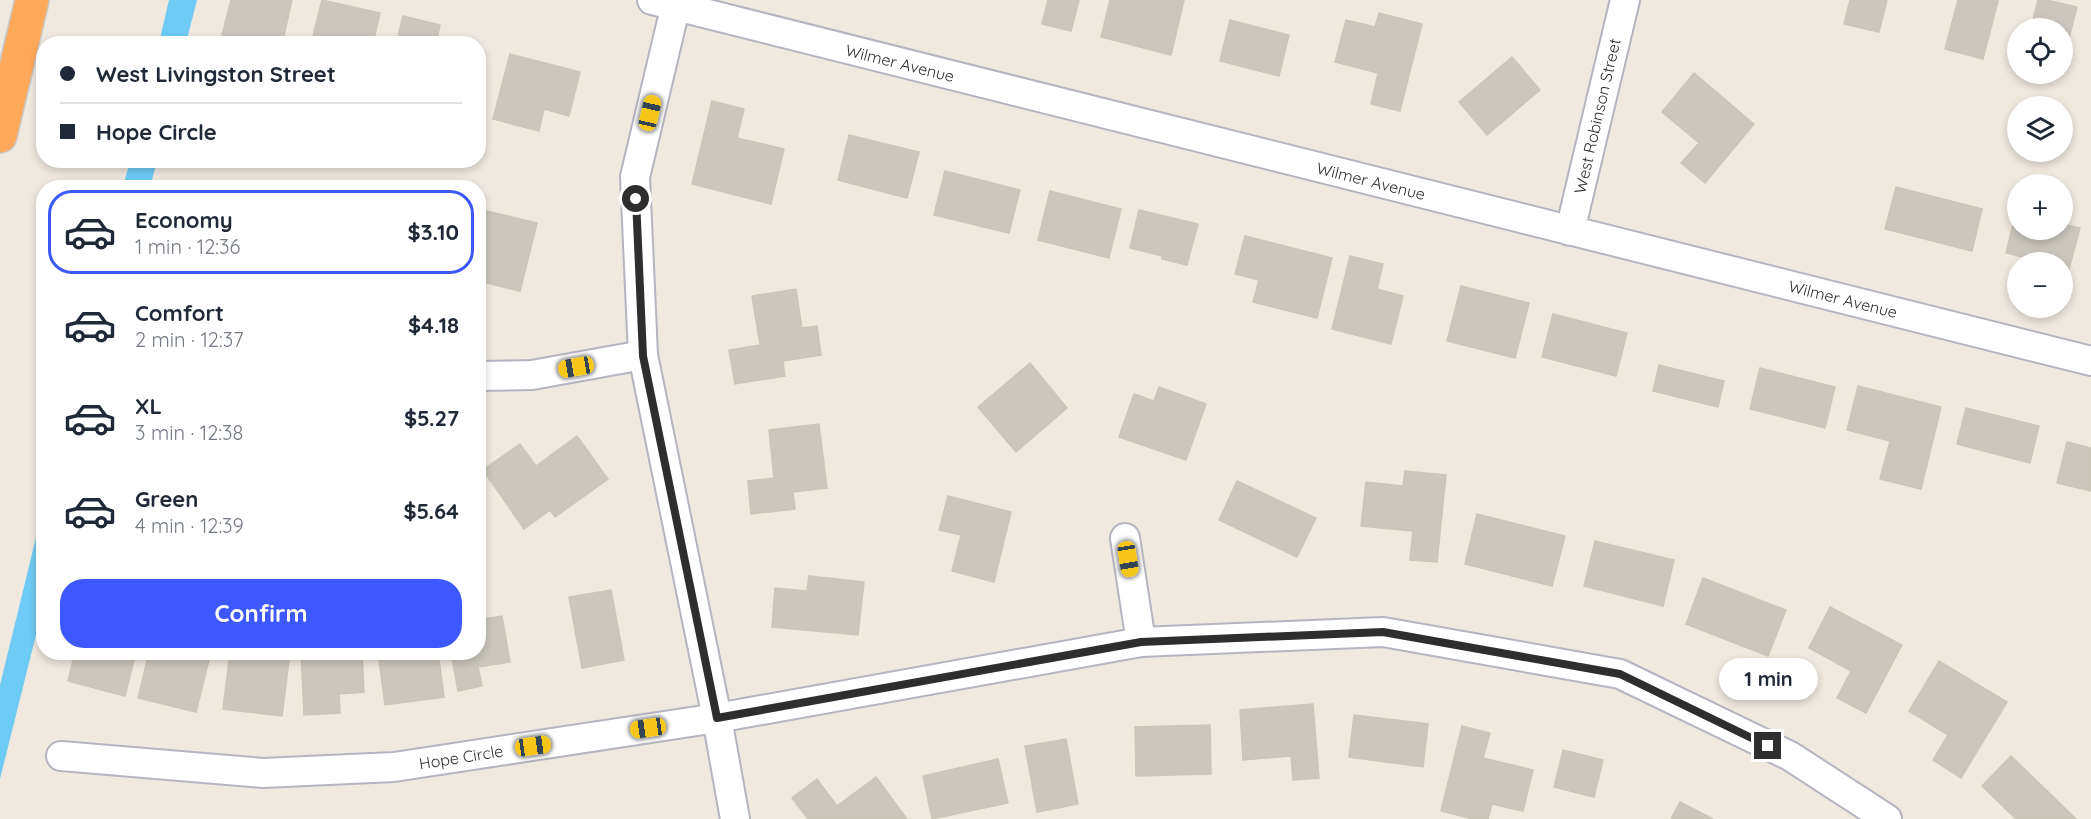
<!DOCTYPE html>
<html lang="en">
<head>
<meta charset="utf-8">
<style>
	body { margin:0; font-family:Quicksand,sans-serif; background:#f6f6f7; color:#1f2937; height:100vh; display:flex; flex-direction:column; font-size:22px; white-space:nowrap }
	* { box-sizing:border-box; margin:0 }
	p { font-size:20px; color:#747a83 }
	.icon { flex:none; width:33px; height:33px; fill:none; stroke:currentColor; stroke-width:2; stroke-linecap:round; stroke-linejoin:round }
	.map { position:relative; flex:1; overflow:hidden }
	.panel { position:absolute; left:36px; top:180px; width:450px; height:480px; display:flex; flex-direction:column; background:#fff; border-radius:24px; box-shadow:0 3px 9px #0003 }
	.panel>* { flex:none }
	.top-card { position:absolute; left:36px; top:36px; width:450px; height:132px; border-radius:24px; box-shadow:0 3px 9px #0003; display:grid; align-content:center; height:132px; padding:0 24px; background:#fff }
	.controls { position:absolute; left:2007px; top:18px; display:grid; gap:12px }
	.controls a { display:grid; place-items:center; width:66px; height:66px; border-radius:50%; background:#fff; box-shadow:0 3px 9px #0003; font-size:30px }
	.end { position:absolute; width:27px; height:27px; margin:-14px; border:8px solid #2e2e2e; background:#fff; box-shadow:0 0 0 3px #fff }
	.from { border-radius:50% }
	.bubble { position:absolute; height:42px; border-radius:21px; background:#fff; box-shadow:0 3px 9px #0003; font-size:20px; font-weight:700; line-height:42px; text-align:center }
	.car { position:absolute; width:18px; height:36px; margin:-18px -9px; border-radius:8px; box-shadow:0 0 4px 2px #0007; background:linear-gradient(#f5c518 24%,#345 0 40%,#f5c518 0 76%,#345 0 86%,#f5c518 0) }
	.top-card b { display:flex; align-items:center; gap:21px; height:57px; font-size:22px }
	.top-card b+b { border-top:2px solid #e0e1e3 }
	.top-card i { width:15px; height:15px; background:#1f2937 }
	ul { padding:10px 0 0; list-style:none }
	li { display:flex; align-items:center; gap:18px; height:84px; margin:0 12px 9px; padding:0 12px; border:3px solid transparent; border-radius:24px }
	li div { flex:1 }
	li b { display:block; font-size:22px }
	li em { font-style:normal; font-weight:700 }
	li.active { border-color:#3d58ff }
	li>.icon { width:54px; height:54px; stroke-width:1.5 }
	.button { display:flex; gap:12px; margin-top:auto; padding:12px 24px }
	.button a { flex:1; height:69px; border-radius:24px; background:#3d58ff; color:#fff; font-size:24px; font-weight:700; line-height:69px; text-align:center }
	.map>svg:first-child { display:block }
	.water { fill:#6fcbf5 }
	.building { fill:#cbc7be; stroke:#cbc6b9; stroke-width:1.5 }
	.lines { fill:none; stroke-linecap:round; stroke-linejoin:round }
	.minor-casing { stroke:#b4b5c1; stroke-width:32 }
	.motorway-casing { stroke:#c9c9c9; stroke-width:36 }
	.minor { stroke:#fff; stroke-width:28 }
	.motorway { stroke:#ffaa5b; stroke-width:33 }
	.route { stroke:#2e2e2e; stroke-width:8 }
	.labels { text-anchor:middle; dominant-baseline:central; stroke-width:5; stroke-linejoin:round; paint-order:stroke }
	.street-label { font-size:16px; fill:#2e2e2e; stroke:#fff }
</style>
</head>
<body>
<div class="map">
<svg width="2091" height="819" viewBox="0 0 2091 819">
	<rect width="100%" height="100%" fill="#efe9e0"/>
	<path class="water" d="M 169,0 L 197,0 L 186,43 L 159,43 Z
		M 130,161 L 157,161 L 150,187 L 123,187 Z
		M 43,509 L 43,607 L 0,779 L 0,685 Z"/>
	<path class="building" d="M 231,0 L 292,0 L 282,44 L 239,44 L 221,39 Z
		M 322,0 L 380,13 L 373,44 L 311,44 Z
		M 1048,0 L 1079,0 L 1071,31 L 1042,24 Z
		M 1110,0 L 1184,0 L 1171,55 L 1101,37 Z
		M 1850,0 L 1887,0 L 1879,32 L 1844,24 Z
		M 1958,0 L 1998,1 L 1983,59 L 1945,49 Z
		M 2038,0 L 2047,0 L 2077,7 L 2062,65 L 2062,28 L 2031,28 Z
		M 1379,13 L 1422,24 L 1400,111 L 1371,104 L 1378,73 L 1335,62 L 1346,20 L 1375,27 Z
		M 403,16 L 440,25 L 436,44 L 396,44 Z
		M 1230,20 L 1289,35 L 1279,76 L 1220,61 Z
		M 510,54 L 580,72 L 569,116 L 544,109 L 539,131 L 493,119 Z
		M 1512,57 L 1540,90 L 1487,135 L 1459,102 Z
		M 1694,73 L 1754,124 L 1705,183 L 1681,163 L 1699,143 L 1662,112 Z
		M 712,101 L 744,109 L 737,138 L 784,149 L 771,204 L 692,184 Z
		M 849,135 L 919,152 L 907,198 L 838,180 Z
		M 945,171 L 1020,190 L 1009,233 L 934,215 Z
		M 1896,187 L 1982,209 L 1972,251 L 1885,229 Z
		M 1050,191 L 1121,209 L 1109,258 L 1038,240 Z
		M 478,209 L 537,223 L 520,291 L 478,281 Z
		M 1139,210 L 1198,224 L 1187,265 L 1162,259 L 1162,256 L 1130,248 Z
		M 2016,212 L 2018,212 L 2018,230 L 2062,230 L 2062,224 L 2080,228 L 2069,269 L 2062,267 L 2062,262 L 2044,262 L 2006,253 Z
		M 1245,236 L 1332,258 L 1317,318 L 1253,302 L 1259,280 L 1235,274 Z
		M 1350,256 L 1383,264 L 1377,289 L 1403,296 L 1391,344 L 1332,329 Z
		M 1461,286 L 1529,303 L 1515,358 L 1447,341 Z
		M 796,289 L 802,328 L 817,326 L 821,355 L 783,361 L 785,376 L 735,384 L 729,350 L 760,345 L 752,296 Z
		M 1553,314 L 1627,333 L 1616,376 L 1542,357 Z
		M 1030,363 L 1067,408 L 1016,452 L 978,407 Z
		M 1659,365 L 1724,381 L 1718,407 L 1653,391 Z
		M 1760,368 L 1835,387 L 1825,428 L 1750,409 Z
		M 1858,386 L 1941,407 L 1921,489 L 1880,479 L 1890,441 L 1847,430 Z
		M 1159,387 L 1206,404 L 1186,460 L 1119,437 L 1134,394 L 1154,401 Z
		M 1966,408 L 2039,426 L 2030,463 L 1957,444 Z
		M 819,424 L 827,488 L 793,492 L 795,509 L 751,514 L 748,481 L 774,478 L 769,430 Z
		M 577,436 L 608,479 L 555,517 L 550,510 L 524,529 L 483,470 L 520,444 L 536,466 Z
		M 2067,442 L 2091,448 L 2091,491 L 2057,483 Z
		M 1405,471 L 1446,475 L 1437,562 L 1410,560 L 1413,531 L 1361,526 L 1366,482 L 1403,486 Z
		M 1237,481 L 1316,518 L 1297,557 L 1219,520 Z
		M 948,496 L 1011,512 L 994,582 L 952,571 L 961,535 L 939,530 Z
		M 1477,514 L 1565,536 L 1552,586 L 1465,564 Z
		M 1595,541 L 1674,560 L 1663,606 L 1584,586 Z
		M 809,576 L 864,582 L 858,635 L 772,627 L 775,588 L 807,591 Z
		M 1703,578 L 1786,610 L 1768,656 L 1686,624 Z
		M 611,590 L 624,660 L 582,668 L 569,597 Z
		M 1830,607 L 1902,645 L 1866,713 L 1837,698 L 1851,671 L 1809,648 Z
		M 502,616 L 510,662 L 478,667 L 482,686 L 458,691 L 451,652 L 478,652 L 478,620 Z
		M 75,652 L 136,652 L 125,696 L 68,681 Z
		M 149,652 L 211,652 L 196,712 L 138,698 Z
		M 230,652 L 290,652 L 282,716 L 223,709 Z
		M 301,652 L 362,652 L 364,692 L 339,694 L 340,713 L 304,715 Z
		M 378,652 L 438,652 L 444,697 L 385,705 Z
		M 1939,661 L 2007,702 L 1961,778 L 1933,760 L 1948,735 L 1909,711 Z
		M 1313,704 L 1319,778 L 1293,780 L 1291,756 L 1243,760 L 1240,710 Z
		M 1354,715 L 1428,724 L 1423,767 L 1349,757 Z
		M 1210,725 L 1211,774 L 1136,776 L 1135,727 Z
		M 1462,726 L 1490,733 L 1483,758 L 1533,770 L 1523,811 L 1492,804 L 1488,819 L 1473,819 L 1441,811 Z
		M 1066,739 L 1078,804 L 1037,812 L 1025,746 Z
		M 1563,750 L 1603,760 L 1594,797 L 1554,787 Z
		M 2011,756 L 2076,819 L 2016,819 L 1982,786 Z
		M 998,759 L 1008,803 L 932,819 L 923,776 Z
		M 876,777 L 907,819 L 808,819 L 792,798 L 817,779 L 837,806 Z
		M 1680,802 L 1713,819 L 1671,819 Z"/>
	<g class="lines">
		<g class="minor-casing">
			<path id="minor" d="M 652,0 L 2091,361
				M 677,0 L 635,177 L 643,355 L 717,718 L 735,819
				M 1570,231 L 1625,0
				M 478,376 L 532,375 L 643,355
				M 1125,538 L 1141,642
				M 61,756 L 263,773 L 394,767 L 717,718 L 1141,642 L 1383,632 L 1620,674 L 1790,756 L 1887,819"/>
		</g>
		<g class="motorway-casing">
			<path id="motorway" d="M 0,136 L 32,0"/>
		</g>
		<use href="#minor" class="minor"/>
		<use href="#motorway" class="motorway"/>
	</g>
	<g class="lines">
		<path class="route" d="M 636,199 L 643,356 L 717,718 L 1141,642 L 1383,632 L 1620,674 L 1768,746"/>
	</g>
	<g class="labels">
		<g class="street-label">
			<text transform="translate(900 63) rotate(14)">Wilmer Avenue</text>
			<text transform="translate(1597 116) rotate(-77)">West Robinson Street</text>
			<text transform="translate(1371 181) rotate(14)">Wilmer Avenue</text>
			<text transform="translate(1843 299) rotate(14)">Wilmer Avenue</text>
			<text transform="translate(461 757) rotate(-9)">Hope Circle</text>
		</g>
	</g>
</svg>
<div class="controls">
<a><svg class="icon" aria-label="locate" viewBox="0 0 24 24"><circle cx="12" cy="12" r="6"/><path d="M12 2v4M12 18v4M2 12h4M18 12h4"/></svg></a>
<a><svg class="icon" aria-label="layers" viewBox="0 0 24 24"><path d="M12 4l9 5-9 5-9-5zM3 14l9 5 9-5"/></svg></a>
<a>+</a>
<a>−</a>
</div>
<i class="end from" style="left:636px;top:199px"></i>
<i class="end" style="left:1768px;top:746px"></i>
<div class="bubble" style="left:1719px;top:658px;width:99px">1 min</div>
<i class="car" style="left:650px;top:113px;rotate:13deg"></i>
<i class="car" style="left:576px;top:367px;rotate:260deg"></i>
<i class="car" style="left:1128px;top:559px;rotate:171deg"></i>
<i class="car" style="left:648px;top:728px;rotate:262deg"></i>
<i class="car" style="left:533px;top:746px;rotate:82deg"></i>
<div class="top-card">
<b><i class="from"></i>West Livingston Street</b>
<b><i></i>Hope Circle</b>
</div>
<section class="panel">
<ul>
<li class="active"><svg class="icon" aria-label="car" viewBox="0 0 24 24"><path d="M5 17H2v-5l4-1 3-4h7l3 4 3 1v5h-3M9 17h6M6 11h13"/><circle cx="7" cy="17" r="2"/><circle cx="17" cy="17" r="2"/></svg><div><b>Economy</b><p>1 min · 12:36</p></div><em>$3.10</em></li>
<li><svg class="icon" aria-label="car" viewBox="0 0 24 24"><path d="M5 17H2v-5l4-1 3-4h7l3 4 3 1v5h-3M9 17h6M6 11h13"/><circle cx="7" cy="17" r="2"/><circle cx="17" cy="17" r="2"/></svg><div><b>Comfort</b><p>2 min · 12:37</p></div><em>$4.18</em></li>
<li><svg class="icon" aria-label="car" viewBox="0 0 24 24"><path d="M5 17H2v-5l4-1 3-4h7l3 4 3 1v5h-3M9 17h6M6 11h13"/><circle cx="7" cy="17" r="2"/><circle cx="17" cy="17" r="2"/></svg><div><b>XL</b><p>3 min · 12:38</p></div><em>$5.27</em></li>
<li><svg class="icon" aria-label="car" viewBox="0 0 24 24"><path d="M5 17H2v-5l4-1 3-4h7l3 4 3 1v5h-3M9 17h6M6 11h13"/><circle cx="7" cy="17" r="2"/><circle cx="17" cy="17" r="2"/></svg><div><b>Green</b><p>4 min · 12:39</p></div><em>$5.64</em></li>
</ul>
<div class="button"><a>Confirm</a></div>
</section>
</div>
</body>
</html>
